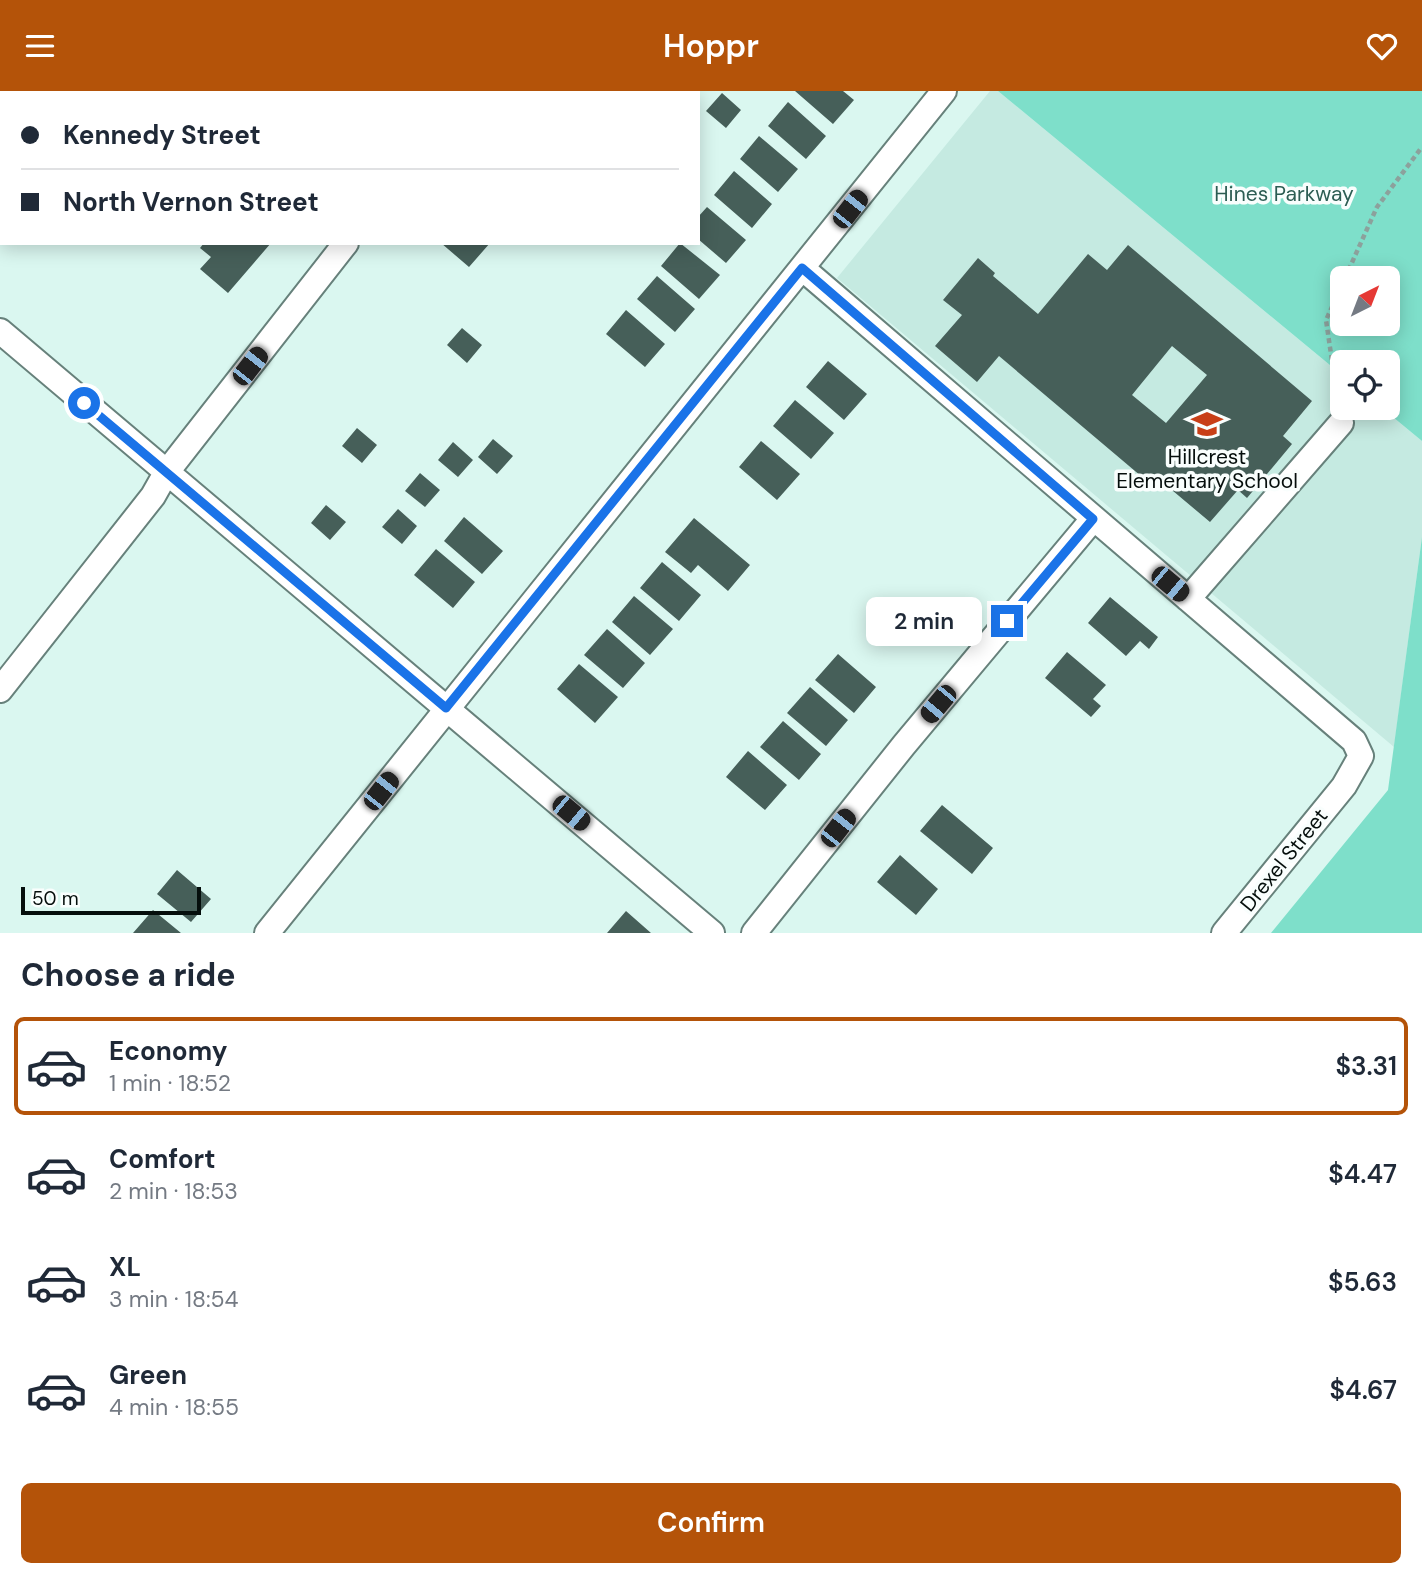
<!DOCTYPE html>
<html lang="en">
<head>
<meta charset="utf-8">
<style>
	body { margin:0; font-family:"DM Sans",sans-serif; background:#f2f2f3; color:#1f2937; height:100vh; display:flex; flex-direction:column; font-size:26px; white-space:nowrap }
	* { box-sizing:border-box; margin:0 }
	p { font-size:23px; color:#747a83 }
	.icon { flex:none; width:38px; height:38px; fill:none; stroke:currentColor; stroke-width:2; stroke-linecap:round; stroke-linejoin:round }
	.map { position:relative; height:842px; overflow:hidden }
	.drawer { display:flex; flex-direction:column; background:#fff; flex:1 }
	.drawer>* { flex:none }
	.guide { position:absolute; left:0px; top:0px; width:700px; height:154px; box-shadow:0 4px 18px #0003; display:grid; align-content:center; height:154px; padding:0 21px; background:#fff }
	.needle { width:46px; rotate:42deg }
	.buttons { position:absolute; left:1330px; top:175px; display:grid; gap:14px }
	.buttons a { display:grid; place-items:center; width:70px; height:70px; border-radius:10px; background:#fff; box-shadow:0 4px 18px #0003; font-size:35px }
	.scale { position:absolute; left:21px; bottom:18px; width:180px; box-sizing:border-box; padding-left:7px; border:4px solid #050e0c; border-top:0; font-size:19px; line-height:24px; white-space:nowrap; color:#050e0c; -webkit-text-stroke:5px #f9fefd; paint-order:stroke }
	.end { position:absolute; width:32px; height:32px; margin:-16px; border:9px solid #1a73e8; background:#fff; box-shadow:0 0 0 4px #fff }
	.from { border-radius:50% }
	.bubble { position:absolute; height:49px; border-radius:10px; background:#fff; box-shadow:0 4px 18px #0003; font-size:23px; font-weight:600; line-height:49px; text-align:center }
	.car { position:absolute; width:21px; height:42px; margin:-21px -10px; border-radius:9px; box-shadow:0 0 5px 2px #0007; background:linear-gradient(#222 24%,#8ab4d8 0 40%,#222 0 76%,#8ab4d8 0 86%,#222 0) }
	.guide b { display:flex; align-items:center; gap:24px; height:66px; font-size:26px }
	.guide b+b { border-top:2px solid #e0e1e3 }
	.guide i { width:18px; height:18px; background:#1f2937 }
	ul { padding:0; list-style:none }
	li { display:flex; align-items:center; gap:21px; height:98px; margin:0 14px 10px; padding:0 7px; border:4px solid transparent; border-radius:10px }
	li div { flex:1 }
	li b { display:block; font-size:26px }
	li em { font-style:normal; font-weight:600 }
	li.on { border-color:#b45309 }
	li>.icon { width:63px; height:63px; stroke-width:1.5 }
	h2 { padding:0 21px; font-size:32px; line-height:84px }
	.cta { display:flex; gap:14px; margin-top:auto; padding:14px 21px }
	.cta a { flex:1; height:80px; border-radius:10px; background:#b45309; color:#fff; font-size:28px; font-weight:600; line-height:80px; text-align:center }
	header { display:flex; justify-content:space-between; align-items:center; height:91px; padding:0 21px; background:#b45309; color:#fff; font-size:32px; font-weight:600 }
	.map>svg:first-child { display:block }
	.built { fill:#c5eae1 }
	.green { fill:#7edfca; fill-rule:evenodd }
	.building { fill:#465f59; fill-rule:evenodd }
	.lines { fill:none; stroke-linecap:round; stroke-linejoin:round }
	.minor-casing { stroke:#67817b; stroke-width:28 }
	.path { stroke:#8ca19c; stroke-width:4.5; stroke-dasharray:5 3.5; stroke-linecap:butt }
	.minor { stroke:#fff; stroke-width:24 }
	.route { stroke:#1a73e8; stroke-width:9 }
	.labels { text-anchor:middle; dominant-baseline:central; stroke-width:7; stroke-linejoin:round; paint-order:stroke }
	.park-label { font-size:21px; fill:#2c5d53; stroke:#f9fefd }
	.poi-label { font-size:21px; fill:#050e0c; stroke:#f9fefd }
	.street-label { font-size:21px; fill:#050e0c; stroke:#f9fefd }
</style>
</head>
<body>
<header><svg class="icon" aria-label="menu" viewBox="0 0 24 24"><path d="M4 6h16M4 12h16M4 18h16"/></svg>Hoppr<svg class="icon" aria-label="heart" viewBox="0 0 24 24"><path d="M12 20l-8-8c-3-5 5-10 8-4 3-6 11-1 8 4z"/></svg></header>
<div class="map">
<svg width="1422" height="842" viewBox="0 0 1422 842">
	<rect width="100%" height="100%" fill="#daf7f0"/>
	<path class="built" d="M 990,0 L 998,0 L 1342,284 L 1342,317 L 1382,317 L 1422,350 L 1422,446 L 1394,656 L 837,187 Z"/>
	<path class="green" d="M 998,0 L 1422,0 L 1422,350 L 1382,317 L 1388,317 L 1388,271 L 1342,271 L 1342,284 ZM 1342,187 L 1388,187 L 1388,233 L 1342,233 Z
		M 1422,446 L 1422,842 L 1271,842 L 1388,699 Z"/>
	<path class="building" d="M 795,0 L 843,0 L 854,9 L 833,33 Z
		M 722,2 L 741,19 L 726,37 L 706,20 Z
		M 788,11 L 826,45 L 806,68 L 768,35 Z
		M 759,45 L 798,78 L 778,101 L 740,68 Z
		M 734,80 L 772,113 L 752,137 L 714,104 Z
		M 707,116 L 746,149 L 726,172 L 698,148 L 698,126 Z
		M 204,152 L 271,152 L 228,202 L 200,178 L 211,166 L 200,157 Z
		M 441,152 L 490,152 L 469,176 Z
		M 680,152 L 720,184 L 699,208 L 661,175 Z
		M 1128,154 L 1312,310 L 1283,345 L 1292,353 L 1247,407 L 1238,399 L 1210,431 L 1154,384 L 1148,391 L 999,265 L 977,291 L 935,255 L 962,224 L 943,209 L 978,167 L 995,182 L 993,185 L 1038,223 L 1088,163 L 1107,179 ZM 1172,255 L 1207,284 L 1166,332 L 1132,304 Z
		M 657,185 L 695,218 L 675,241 L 637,208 Z
		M 626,219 L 665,253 L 645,276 L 606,243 Z
		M 462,237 L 482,254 L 467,272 L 447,254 Z
		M 828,270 L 867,303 L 844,329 L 806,296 Z
		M 795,309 L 834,342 L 811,368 L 773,335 Z
		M 357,337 L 377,354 L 362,372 L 342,355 Z
		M 493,348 L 513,365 L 497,383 L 478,366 Z
		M 761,350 L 800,383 L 777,409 L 739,376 Z
		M 453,351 L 473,369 L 458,386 L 438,369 Z
		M 420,382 L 440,399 L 425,416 L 405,400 Z
		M 326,414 L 346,431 L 330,449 L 311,432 Z
		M 398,418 L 417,435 L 402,453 L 382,436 Z
		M 464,426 L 503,460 L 482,483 L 444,450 Z
		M 694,427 L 750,474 L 728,500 L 698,474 L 691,482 L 665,461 Z
		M 436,458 L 475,491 L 453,517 L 414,484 Z
		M 662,471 L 701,504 L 679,530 L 640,497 Z
		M 634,505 L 673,538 L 650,564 L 612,531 Z
		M 1110,506 L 1158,546 L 1149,558 L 1140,550 L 1126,565 L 1088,532 Z
		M 607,538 L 645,572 L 623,597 L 584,564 Z
		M 1067,561 L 1106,594 L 1093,608 L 1101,615 L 1091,626 L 1045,587 Z
		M 838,563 L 876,596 L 854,622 L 815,589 Z
		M 579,573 L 618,606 L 595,632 L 557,598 Z
		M 810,596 L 848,629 L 826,655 L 787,622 Z
		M 783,630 L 821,663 L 799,689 L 760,656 Z
		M 748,660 L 787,694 L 765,719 L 726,686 Z
		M 942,714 L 993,757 L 972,783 L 920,740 Z
		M 900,764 L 938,798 L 916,824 L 877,791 Z
		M 177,779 L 211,808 L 191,831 L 157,803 Z
		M 153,819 L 181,842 L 133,842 Z
		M 626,820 L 651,842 L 607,842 Z"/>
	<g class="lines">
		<g class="minor-casing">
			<path id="minor" d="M 464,2 L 465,0
				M 0,6 L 2,4
				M 802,177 L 1354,650 L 1361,665 L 1344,695 L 1224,842
				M 0,240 L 712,842
				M 1188,508 L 1341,332
				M 0,599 L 153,405 L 166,382 L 346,152
				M 267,842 L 944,0
				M 754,842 L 904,654 L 1093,428"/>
		</g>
		<path class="path" d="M 1345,187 L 1377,116 L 1422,56
			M 1338,311 L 1326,229 L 1342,194"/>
		<use href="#minor" class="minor"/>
	</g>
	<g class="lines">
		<path class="route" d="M 84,312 L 446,617 L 802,177 L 1093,428 L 1007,530"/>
	</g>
	<defs>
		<g id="school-bare" transform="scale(2.415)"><path d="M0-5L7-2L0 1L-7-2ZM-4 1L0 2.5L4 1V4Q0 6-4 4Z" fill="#c83f17" stroke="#f9fefd" stroke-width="2.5" paint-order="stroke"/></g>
	</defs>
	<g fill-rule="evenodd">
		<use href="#school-bare" x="1207" y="333"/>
	</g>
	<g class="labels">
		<g class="park-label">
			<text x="1284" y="103">Hines Parkway</text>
		</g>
		<g class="poi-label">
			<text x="1207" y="366">Hillcrest<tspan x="1207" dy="24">Elementary School</tspan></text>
		</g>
		<g class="street-label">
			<text transform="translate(1284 769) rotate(-51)">Drexel Street</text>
		</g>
	</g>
</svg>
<div class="buttons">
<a><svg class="needle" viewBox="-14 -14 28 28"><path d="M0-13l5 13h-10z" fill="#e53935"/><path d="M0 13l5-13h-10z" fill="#747a83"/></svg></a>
<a><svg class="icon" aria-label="locate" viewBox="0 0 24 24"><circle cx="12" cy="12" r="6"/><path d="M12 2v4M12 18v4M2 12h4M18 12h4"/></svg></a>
</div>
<div class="scale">50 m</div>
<i class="end from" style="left:84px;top:312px"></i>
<i class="end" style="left:1007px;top:530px"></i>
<div class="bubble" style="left:866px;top:506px;width:116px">2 min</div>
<i class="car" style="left:850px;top:118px;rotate:38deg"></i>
<i class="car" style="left:250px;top:275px;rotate:38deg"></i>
<i class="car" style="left:1170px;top:493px;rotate:130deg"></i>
<i class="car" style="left:938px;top:613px;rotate:220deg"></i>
<i class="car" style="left:381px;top:700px;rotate:38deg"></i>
<i class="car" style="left:571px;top:722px;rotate:130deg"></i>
<i class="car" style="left:838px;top:737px;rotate:38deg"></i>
<div class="guide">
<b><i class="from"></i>Kennedy Street</b>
<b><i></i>North Vernon Street</b>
</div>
</div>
<section class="drawer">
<h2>Choose a ride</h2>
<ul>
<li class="on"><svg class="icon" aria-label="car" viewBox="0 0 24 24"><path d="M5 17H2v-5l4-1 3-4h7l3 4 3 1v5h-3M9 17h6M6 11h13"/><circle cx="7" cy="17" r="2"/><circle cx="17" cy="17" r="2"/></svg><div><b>Economy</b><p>1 min · 18:52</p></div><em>$3.31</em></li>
<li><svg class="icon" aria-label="car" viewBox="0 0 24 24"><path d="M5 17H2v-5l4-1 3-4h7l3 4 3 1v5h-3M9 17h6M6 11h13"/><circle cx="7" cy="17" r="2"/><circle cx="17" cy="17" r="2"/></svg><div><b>Comfort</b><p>2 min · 18:53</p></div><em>$4.47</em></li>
<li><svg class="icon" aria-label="car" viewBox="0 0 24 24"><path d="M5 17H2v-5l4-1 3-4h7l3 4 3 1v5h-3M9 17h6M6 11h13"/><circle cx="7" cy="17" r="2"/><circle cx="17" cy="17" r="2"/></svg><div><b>XL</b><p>3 min · 18:54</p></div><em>$5.63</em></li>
<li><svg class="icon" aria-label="car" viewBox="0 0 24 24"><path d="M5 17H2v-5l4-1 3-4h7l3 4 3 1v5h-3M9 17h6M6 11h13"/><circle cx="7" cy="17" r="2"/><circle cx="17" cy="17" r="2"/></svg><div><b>Green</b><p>4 min · 18:55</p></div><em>$4.67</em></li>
</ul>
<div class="cta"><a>Confirm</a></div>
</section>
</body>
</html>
